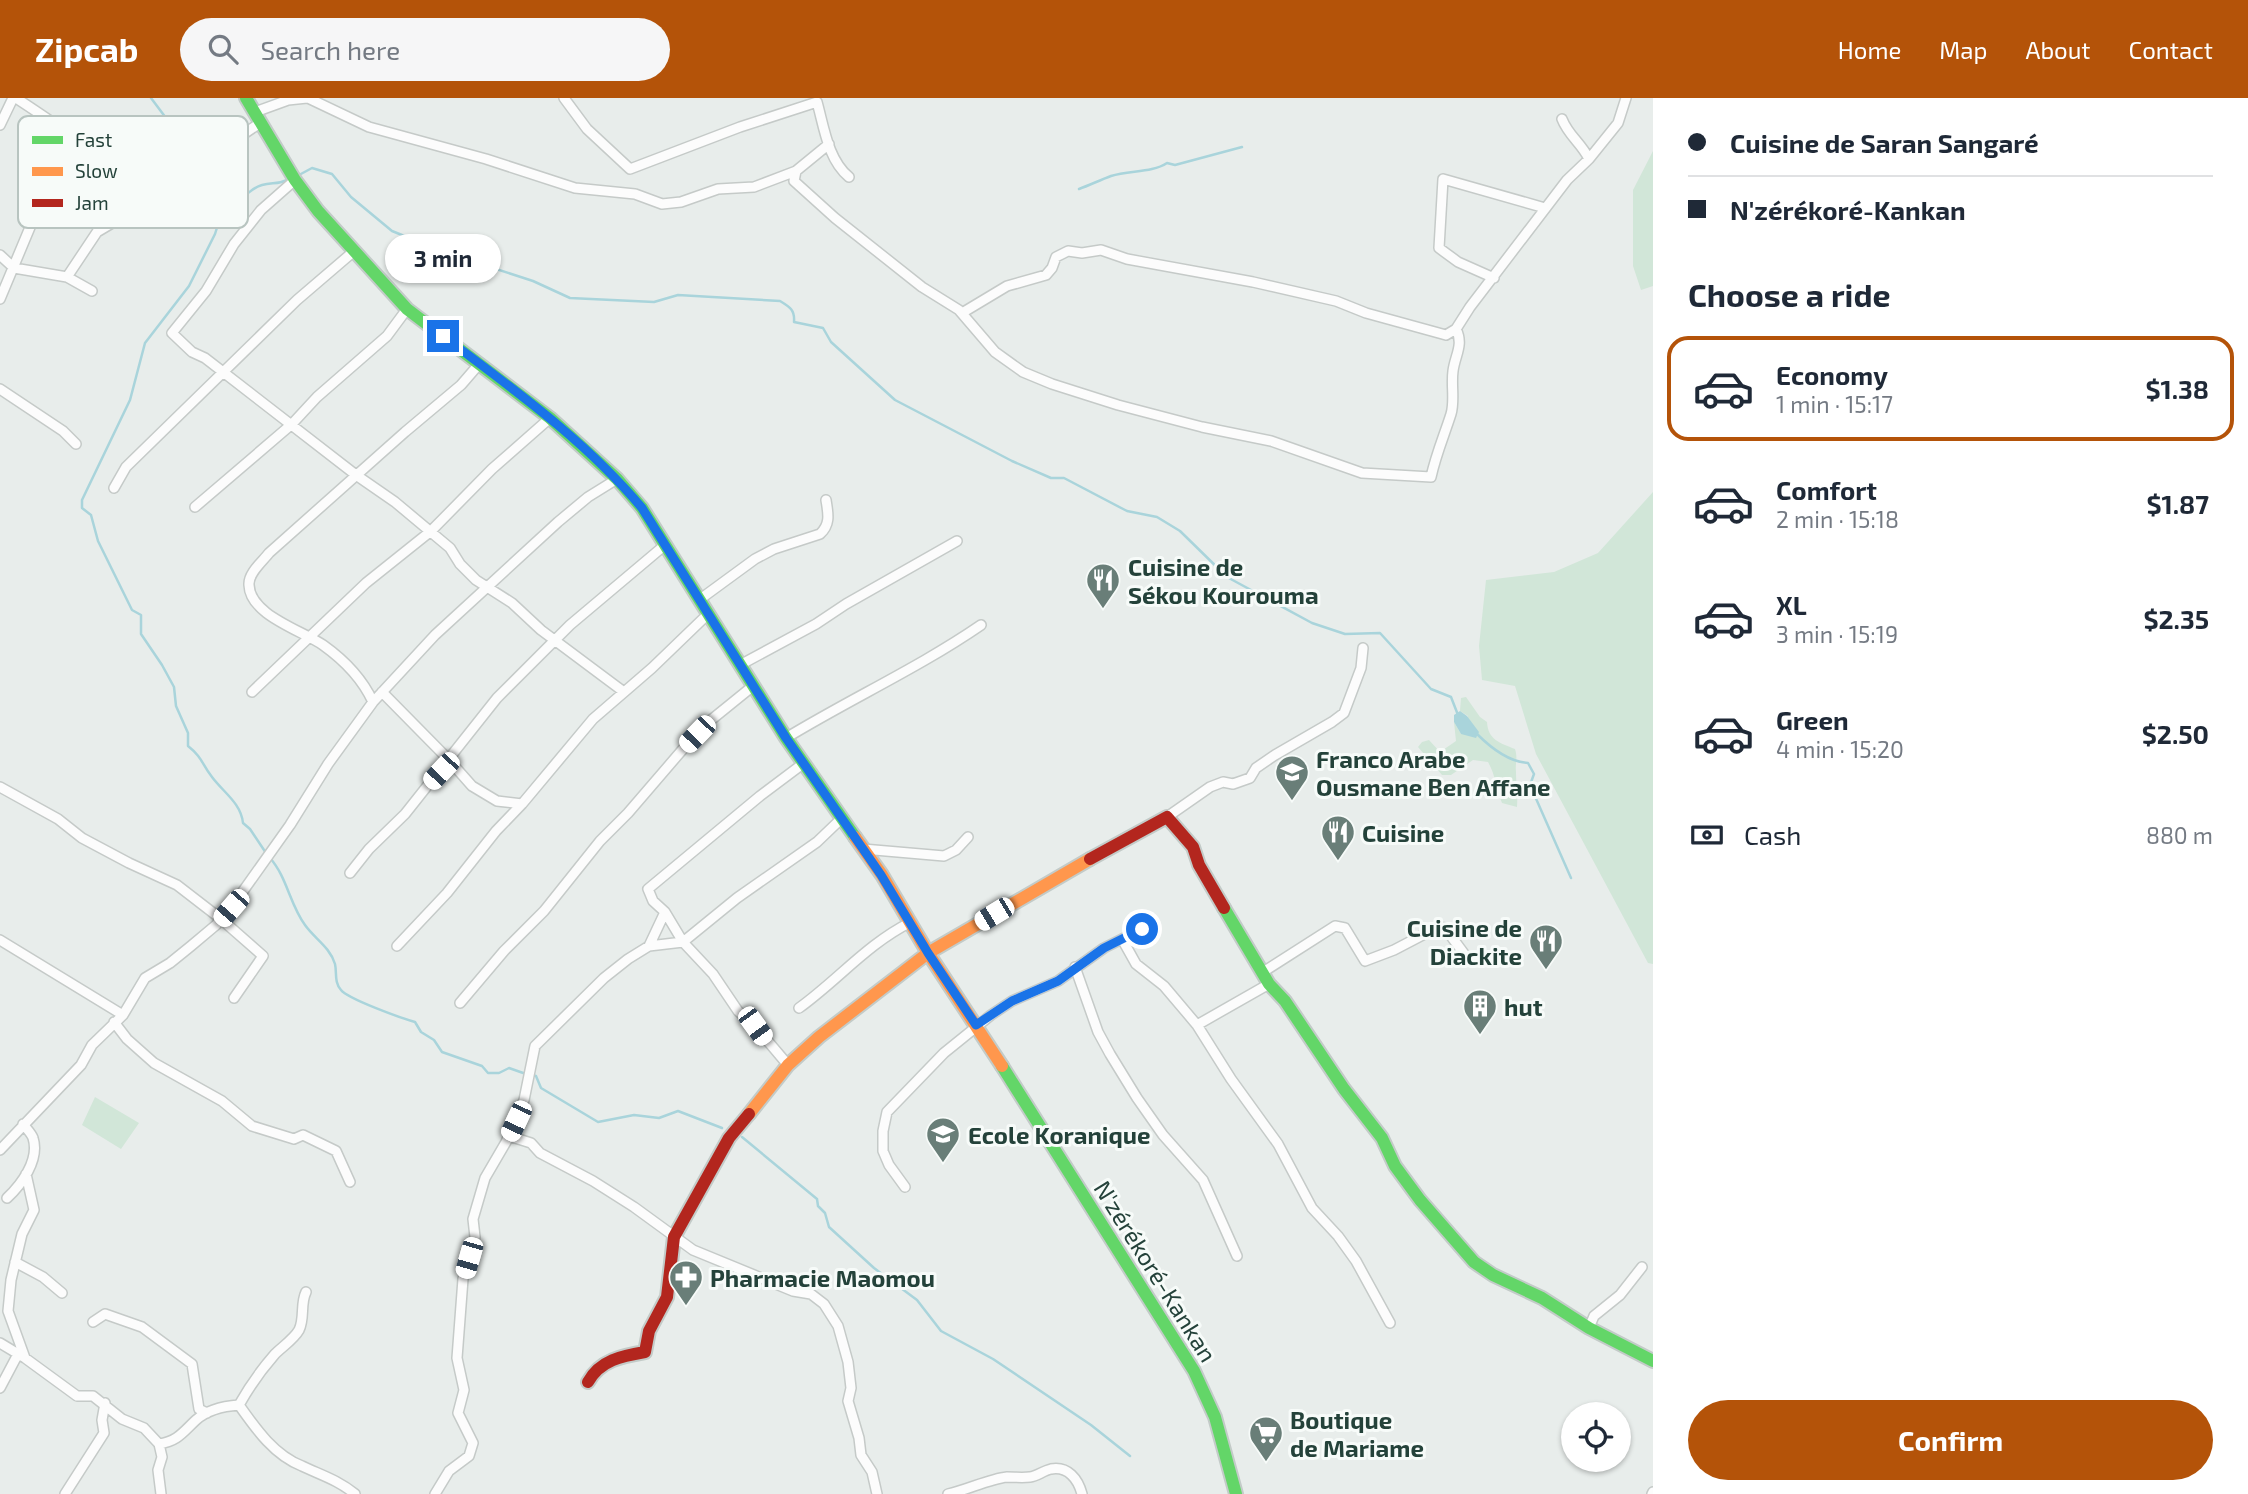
<!DOCTYPE html>
<html lang="en">
<head>
<meta charset="utf-8">
<style>
	body { margin:0; font-family:"Exo 2",sans-serif; background:#f6f6f7; color:#1f2937; height:100vh; display:flex; flex-direction:column; font-size:26px; white-space:nowrap }
	* { box-sizing:border-box; margin:0 }
	p { font-size:23px; color:#747a83 }
	.icon { flex:none; width:38px; height:38px; fill:none; stroke:currentColor; stroke-width:2; stroke-linecap:round; stroke-linejoin:round }
	.map { position:relative; flex:1; overflow:hidden }
	.side { display:flex; flex-direction:column; background:#fff; width:595px }
	.side>* { flex:none }
	.banner { display:grid; align-content:center; height:154px; padding:0 35px; background:#fff }
	.tools { position:absolute; left:1561px; top:1304px; display:grid; gap:14px }
	.tools a { display:grid; place-items:center; width:70px; height:70px; border-radius:50%; background:#fff; box-shadow:0 2px 5px #0004; font-size:35px }
	.end { position:absolute; width:32px; height:32px; margin:-16px; border:9px solid #1a73e8; background:#fff; box-shadow:0 0 0 4px #fff }
	.from { border-radius:50% }
	.bubble { position:absolute; height:49px; border-radius:24px; background:#fff; box-shadow:0 2px 5px #0004; font-size:23px; font-weight:700; line-height:49px; text-align:center }
	.car { position:absolute; width:21px; height:42px; margin:-21px -10px; border-radius:9px; box-shadow:0 0 5px 2px #0007; background:linear-gradient(#fff 24%,#345 0 40%,#fff 0 76%,#345 0 86%,#fff 0) }
	.banner b { display:flex; align-items:center; gap:24px; height:66px; font-size:26px }
	.banner b+b { border-top:2px solid #e0e1e3 }
	.banner i { width:18px; height:18px; background:#1f2937 }
	ul { padding:0; list-style:none }
	li { display:flex; align-items:center; gap:21px; height:105px; margin:0 14px 10px; padding:0 21px; border:4px solid transparent; border-radius:21px }
	li div { flex:1 }
	li b { display:block; font-size:26px }
	li em { font-style:normal; font-weight:700 }
	li.on { border-color:#b45309 }
	li>.icon { width:63px; height:63px; stroke-width:1.5 }
	h2 { padding:0 35px; font-size:32px; line-height:84px }
	.pay { display:flex; align-items:center; gap:18px; height:77px; padding:0 35px; font-size:26px }
	.pay p { margin-inline-start:auto }
	.button { display:flex; gap:14px; margin-top:auto; padding:14px 35px }
	.button a { flex:1; height:80px; border-radius:42px; background:#b45309; color:#fff; font-size:28px; font-weight:700; line-height:80px; text-align:center }
	header { display:flex; align-items:center; gap:42px; box-sizing:border-box; height:98px; padding:0 35px; background:#b45309; color:#fff }
	header strong { font-size:33px }
	nav { display:flex; gap:38px; margin-inline-start:auto; font-size:24px }
	.search { width:490px; height:63px; background:#f6f6f7; display:flex; align-items:center; gap:18px; box-sizing:border-box; padding:0 24px; border-radius:38px; color:#747a83; font-size:26px }
	main { display:flex; flex:1; min-height:0 }
	.map>svg:first-child { display:block }
	.green { fill:#d1e6d8 }
	.water { fill:#a9d4db }
	.lines { fill:none; stroke-linecap:round; stroke-linejoin:round }
	.stream { stroke:#a9d4db; stroke-width:2.5 }
	.street-casing { stroke:#c5cac8; stroke-width:12 }
	.fast-casing { stroke:#c3cbc8; stroke-width:16 }
	.slow-casing { stroke:#c3cbc8; stroke-width:16 }
	.jam-casing { stroke:#c3cbc8; stroke-width:16 }
	.street { stroke:#fcfcfc; stroke-width:9 }
	.fast { stroke:#63d668; stroke-width:12 }
	.slow { stroke:#ff974d; stroke-width:12 }
	.jam { stroke:#b3261e; stroke-width:12 }
	.route { stroke:#1a73e8; stroke-width:9 }
	.labels { text-anchor:middle; dominant-baseline:central; stroke-width:6; stroke-linejoin:round; paint-order:stroke }
	.poi-label { font-size:24px; font-weight:bold; fill:#24423a; stroke:#f7fbf9; text-anchor:start }
	.street-label { font-size:24px; fill:#24423a; stroke:#f7fbf9 }
	.key { fill:#f7fbf9; stroke:#b8c4c0; stroke-width:2 }
	.key-label { font-size:19px; fill:#24423a }
</style>
</head>
<body>
<header>
<strong>Zipcab</strong>
<div class="search"><svg class="icon" aria-label="search" viewBox="0 0 24 24"><circle cx="10" cy="10" r="6"/><path d="M15 15l6 6"/></svg>Search here</div>
<nav><a>Home</a><a>Map</a><a>About</a><a>Contact</a></nav>
</header>
<main>
<div class="map">
<svg width="1653" height="1396" viewBox="0 0 1653 1396">
	<rect width="100%" height="100%" fill="#e8edeb"/>
	<path class="green" d="M 1653,53 L 1653,188 L 1641,192 L 1633,168 L 1633,92 Z
		M 1653,394 L 1653,866 L 1648,865 L 1536,656 L 1515,588 L 1482,582 L 1479,548 L 1486,482 L 1554,474 L 1598,455 Z
		M 1466,599 L 1480,619 L 1487,624 C 1488,642 1500,645 1515,651 C 1518,660 1515,665 1516,674 C 1516,687 1518,694 1517,709 L 1502,705 C 1496,691 1496,678 1488,664 L 1473,662 L 1451,677 L 1442,677 L 1418,649 L 1422,644 L 1429,642 L 1440,654 L 1456,643 L 1454,624 L 1461,636 L 1468,618 L 1460,613 L 1461,600 Z
		M 95,999 L 139,1025 L 121,1051 L 82,1027 Z"/>
	<path class="water" d="M 1460,613 L 1467,618 L 1479,634 L 1476,640 L 1461,636 L 1454,624 L 1454,617 Z"/>
	<g class="lines">
		<path class="stream" d="M 151,0 L 199,64
			M 203,69 L 226,101 C 249,103 245,92 262,87 C 273,84 277,87 290,81
			M 299,77 L 312,70 L 332,76 L 351,99 L 392,133 L 474,166 L 490,169 L 533,183 L 570,200 L 654,204 L 678,197 L 780,203 C 790,209 795,212 794,224 L 823,230 L 831,244 L 895,302 L 1012,363 L 1051,380 L 1064,380 L 1127,413 L 1157,419 L 1180,433 L 1227,479 L 1312,525 L 1345,536 L 1380,535 L 1431,591 L 1451,599 L 1458,617
			M 1079,91 C 1090,87 1100,82 1111,78 C 1129,72 1152,75 1167,65 L 1175,67 L 1242,49
			M 226,101 L 215,136 L 189,188 L 145,245 L 130,302 L 82,402 L 82,410 L 91,417 L 98,443 L 132,512 L 141,517 L 141,536 L 162,567 L 174,589 L 176,608 L 188,635 L 188,648 C 203,660 201,665 212,679 C 223,694 241,705 243,725 L 250,731 L 266,755
			M 1477,636 C 1490,649 1509,664 1528,665 L 1534,676 L 1530,687 L 1571,780
			M 270,760 C 287,779 290,807 305,827 C 314,840 330,849 335,866 C 337,875 334,884 341,892 C 348,901 401,920 415,924 L 421,934 L 434,942 L 442,954 L 482,968 L 488,975 L 499,975 L 509,970 L 526,976
			M 532,977 L 536,978 L 541,990 L 598,1024 L 634,1017 L 659,1020 L 678,1013 L 722,1030
			M 742,1039 L 817,1101 L 818,1108 L 825,1115 L 829,1129 L 874,1170 L 917,1202 L 941,1233 L 993,1261 L 1091,1327 L 1130,1358"/>
		<g class="street-casing">
			<path id="street" d="M 16,0 C 42,17 110,61 122,88 C 125,97 126,107 129,115
				M 308,0 L 369,29 L 486,61 L 575,90 L 635,96 L 662,106 L 681,104 L 718,91 L 754,89 L 796,73
				M 564,0 L 587,31 L 630,71 L 740,29 L 817,4 C 824,29 828,62 849,79
				M 255,14 L 288,2 L 307,0
				M 1562,21 C 1568,37 1582,46 1589,61
				M 0,27 L 13,0
				M 829,46 L 796,73 L 794,83 L 835,120 L 922,189 L 959,212 L 995,254 L 1023,274 L 1052,286 L 1118,307 L 1202,329 L 1271,343 L 1362,375 L 1431,379 C 1436,356 1444,338 1451,316 C 1455,303 1451,287 1453,273 C 1455,257 1464,247 1456,231
				M 295,82 L 261,112 L 234,146 L 206,193 L 172,235 L 192,254 L 205,260 L 356,377 L 395,404 L 450,450 L 460,466 L 476,482 L 512,505 L 541,532 L 624,594
				M 0,157 L 14,170 L 67,179 L 92,193
				M 67,179 L 97,134 L 129,115 L 160,108 L 169,103 L 205,62 L 260,25
				M 1494,180 L 1458,164 L 1439,150 L 1443,81 L 1545,110
				M 0,201 L 41,103
				M 962,215 L 1007,188 L 1046,177 L 1052,170 L 1056,159 L 1068,153 L 1082,155 L 1101,152 L 1127,161 L 1253,184 L 1336,203 L 1366,215 L 1446,237 L 1456,231 L 1470,209 L 1567,82 L 1589,61 L 1618,25 L 1626,0
				M 0,291 L 63,333 L 76,346
				M 114,390 L 126,369 L 297,202 L 353,154
				M 195,409 L 292,326 L 317,299 L 387,238 L 407,211
				M 699,502 L 755,461 L 774,451 L 820,436 C 831,426 828,415 826,402
				M 740,567 L 816,526 L 846,506 L 957,443
				M 252,594 L 366,485 L 431,433 L 492,371 L 550,320
				M 382,594 L 449,662 L 472,688 L 497,703 L 522,706
				M 373,604 C 362,580 344,562 323,547 C 301,532 250,517 249,487 C 248,475 263,463 269,455 L 405,334 L 461,287 L 480,265
				M 786,640 C 850,601 920,569 981,527
				M 0,689 L 58,721 L 82,740 L 129,765 L 177,787 L 221,821 L 263,858 L 234,900
				M 1167,719 L 1210,689 L 1223,684 L 1233,686 L 1250,680 L 1256,670 L 1275,657 L 1332,624 L 1344,615 L 1361,570 L 1363,550
				M 863,751 L 944,758 L 956,752 L 968,739
				M 350,775 L 369,751 L 405,716 L 497,600 L 570,527 L 665,447
				M 1122,841 L 1136,866 L 1164,888 L 1197,927 L 1231,981 L 1278,1046 L 1312,1110 L 1338,1138 L 1356,1163 L 1390,1225
				M 0,842 L 123,917
				M 397,848 L 447,795 L 496,733 L 522,706 L 593,621 L 652,570 L 708,516
				M 649,848 L 665,814
				M 1075,869 L 1098,934 L 1110,956 L 1137,1000 L 1163,1037 L 1203,1082 L 1237,1158
				M 1263,874 L 1335,828 L 1345,830 L 1365,863 L 1394,852 L 1438,829 L 1445,830 L 1468,861
				M 460,905 L 504,853 L 544,813 L 600,743 L 628,715 L 683,651 L 711,622 L 753,588
				M 799,910 C 838,882 867,846 911,824
				M 114,924 L 127,941 L 154,965 L 222,1003 L 252,1028 L 294,1041 L 303,1037 L 336,1053 L 350,1084
				M 1197,927 L 1269,886
				M 788,967 L 755,928 L 738,913 L 713,876 L 683,844 L 665,814 L 653,803 L 648,791 L 760,698 L 804,665
				M 509,1038 L 531,1045 L 540,1055 L 593,1083 L 634,1109 L 693,1152 L 793,1193 L 811,1196 L 824,1206 L 838,1228 L 848,1264 L 851,1290 L 848,1303 L 859,1340 L 861,1357 L 872,1374 L 877,1396
				M 0,1052 L 81,967 L 92,947 L 123,917 L 145,880 L 170,865 L 191,848 L 216,827 L 231,810 L 290,727 L 328,666 L 373,604 L 435,537 L 558,424 L 588,399 L 617,381
				M 905,1089 L 889,1067 L 883,1053 L 883,1033 L 887,1014 L 944,955 L 991,917 L 1012,903 L 1058,883 L 1104,850 L 1142,831
				M 7,1100 C 21,1087 40,1062 33,1040 C 32,1036 26,1030 23,1026
				M 15,1164 L 43,1179 L 62,1195
				M 93,1224 L 105,1216 L 142,1229 L 192,1266 L 199,1311 L 207,1315
				M 1589,1230 L 1594,1218 L 1620,1197 L 1642,1169
				M 0,1245 L 25,1260 L 77,1298 L 93,1298 L 122,1321 L 144,1330 L 159,1346 L 162,1359 L 158,1372 L 161,1396
				M 25,1260 L 8,1213 L 11,1182 L 22,1136 L 34,1112 L 26,1076
				M 0,1290 L 18,1256
				M 239,1307 C 249,1289 261,1272 275,1256 C 282,1249 294,1241 299,1232 C 305,1220 300,1206 306,1194
				M 159,1346 C 178,1343 183,1334 196,1322 C 207,1312 225,1308 239,1307 C 256,1331 274,1357 302,1368 C 321,1377 338,1382 355,1396
				M 65,1396 L 104,1335 L 102,1322 L 105,1305
				M 435,1396 L 449,1373 L 469,1358 L 473,1345 L 458,1315 L 464,1292 L 457,1260 L 463,1181 L 475,1139 L 473,1121 L 485,1080 L 506,1044 L 524,1002 L 535,948 L 604,880 L 628,861 L 649,848 L 683,844 L 737,800 L 817,744 L 842,720
				M 948,1396 C 967,1392 989,1381 1007,1379 C 1015,1379 1022,1380 1030,1379 C 1037,1378 1043,1373 1051,1371 C 1068,1368 1078,1381 1082,1396
				M 1652,1396 L 1653,1394"/>
		</g>
		<g class="fast-casing">
			<path id="fast" d="M 246,0 L 295,82 L 318,113 L 407,211 L 550,320 L 617,381 L 642,410 L 786,640 L 855,739
				M 1224,810 L 1269,886 L 1285,903 L 1344,991 L 1382,1040 L 1395,1068 L 1420,1102 L 1474,1164 L 1493,1177 L 1542,1200 L 1589,1230 L 1653,1263
				M 1002,968 L 1194,1273 L 1215,1319 L 1236,1396"/>
		</g>
		<g class="slow-casing">
			<path id="slow" d="M 855,739 L 882,777 L 928,855 L 1002,968
				M 749,1016 L 788,967 L 819,939 L 928,855 L 1090,761"/>
		</g>
		<g class="jam-casing">
			<path id="jam" d="M 1090,761 L 1167,719 L 1193,749 L 1199,767 L 1224,810
				M 588,1284 C 600,1262 622,1258 645,1254 L 649,1233 L 667,1199 L 674,1139 L 729,1040 L 749,1016"/>
		</g>
		<use href="#street" class="street"/>
		<use href="#fast" class="fast"/>
		<use href="#slow" class="slow"/>
		<use href="#jam" class="jam"/>
	</g>
	<g class="lines">
		<path class="route" d="M 443,238 C 513,291 585,342 642,410 L 786,640 L 881,777 L 928,855 L 976,927 L 1012,903 L 1058,883 L 1104,850 L 1142,831"/>
	</g>
	<defs>
		<g id="restaurant-pin" transform="scale(1.75)"><path d="M0 17L-7.5 6A9.5 9.5 0 1 1 7.5 6Z" fill="#697e78" stroke="#f7fbf9"/><path d="M-5-6h1v4h1v-4h1v4h1v-4h1v5L-1.5 .5V6h-2V.5L-5-1ZM5-6V6H3V1.5H1.5Q1.5-4 5-6Z" fill="#fff"/></g>
		<g id="school-pin" transform="scale(1.75)"><path d="M0 17L-7.5 6A9.5 9.5 0 1 1 7.5 6Z" fill="#697e78" stroke="#f7fbf9"/><path d="M0-5L7-2L0 1L-7-2ZM-4 1L0 2.5L4 1V4Q0 6-4 4Z" fill="#fff"/></g>
		<g id="building-pin" transform="scale(1.75)"><path d="M0 17L-7.5 6A9.5 9.5 0 1 1 7.5 6Z" fill="#697e78" stroke="#f7fbf9"/><path d="M-4-6H4V6H1V3H-1V6H-4ZM-2.5-4.3h1.7v1.8h-1.7ZM.8-4.3h1.7v1.8H.8ZM-2.5-1h1.7V.8h-1.7ZM.8-1h1.7V.8H.8Z" fill="#fff"/></g>
		<g id="pharmacy-pin" transform="scale(1.75)"><path d="M0 17L-7.5 6A9.5 9.5 0 1 1 7.5 6Z" fill="#697e78" stroke="#f7fbf9"/><path d="M-2-6h4v4h4v4h-4v4h-4v-4h-4v-4h4Z" fill="#fff"/></g>
		<g id="supermarket-pin" transform="scale(1.75)"><path d="M0 17L-7.5 6A9.5 9.5 0 1 1 7.5 6Z" fill="#697e78" stroke="#f7fbf9"/><path d="M-6-5.5h2.5l.6 2H6L4.5 2H-2.5L-4.4-4H-6ZM-1.5 3.2a1.3 1.3 0 1 0 .1 0ZM3 3.2a1.3 1.3 0 1 0 .1 0Z" fill="#fff"/></g>
	</defs>
	<g fill-rule="evenodd">
		<use href="#restaurant-pin" x="1103" y="482"/>
		<use href="#school-pin" x="1292" y="674"/>
		<use href="#restaurant-pin" x="1338" y="734"/>
		<use href="#restaurant-pin" x="1546" y="843"/>
		<use href="#building-pin" x="1480" y="908"/>
		<use href="#school-pin" x="943" y="1036"/>
		<use href="#pharmacy-pin" x="686" y="1179"/>
		<use href="#supermarket-pin" x="1266" y="1335"/>
	</g>
	<g class="labels">
		<g class="poi-label">
			<text x="1128" y="468">Cuisine de<tspan x="1128" dy="28">Sékou Kourouma</tspan></text>
			<text x="1316" y="660">Franco Arabe<tspan x="1316" dy="28">Ousmane Ben Affane</tspan></text>
			<text x="1362" y="734">Cuisine</text>
			<text x="1522" y="829" text-anchor="end">Cuisine de<tspan x="1522" dy="28">Diackite</tspan></text>
			<text x="1504" y="908">hut</text>
			<text x="968" y="1036">Ecole Koranique</text>
			<text x="710" y="1179">Pharmacie Maomou</text>
			<text x="1290" y="1321">Boutique<tspan x="1290" dy="28">de Mariame</tspan></text>
		</g>
		<g class="street-label">
			<text transform="translate(1156 1173) rotate(58)">N'zérékoré-Kankan</text>
		</g>
	</g>
	<rect x="18" y="18" width="230" height="112" rx="10" class="key"/>
	<rect x="32" y="38" width="31" height="8" fill="#63d668"/>
	<rect x="32" y="69" width="31" height="9" fill="#ff974d"/>
	<rect x="32" y="101" width="31" height="8" fill="#b3261e"/>
	<g class="key-label">
		<text x="75" y="49">Fast</text>
		<text x="75" y="80">Slow</text>
		<text x="75" y="112">Jam</text>
	</g>
</svg>
<div class="tools">
<a><svg class="icon" aria-label="locate" viewBox="0 0 24 24"><circle cx="12" cy="12" r="6"/><path d="M12 2v4M12 18v4M2 12h4M18 12h4"/></svg></a>
</div>
<i class="end from" style="left:1142px;top:831px"></i>
<i class="end" style="left:443px;top:238px"></i>
<div class="bubble" style="left:385px;top:136px;width:116px">3 min</div>
<i class="car" style="left:697px;top:636px;rotate:224deg"></i>
<i class="car" style="left:441px;top:673px;rotate:223deg"></i>
<i class="car" style="left:231px;top:810px;rotate:221deg"></i>
<i class="car" style="left:994px;top:816px;rotate:239deg"></i>
<i class="car" style="left:755px;top:928px;rotate:144deg"></i>
<i class="car" style="left:516px;top:1023px;rotate:205deg"></i>
<i class="car" style="left:469px;top:1160px;rotate:196deg"></i>
</div>
<section class="side">
<div class="banner">
<b><i class="from"></i>Cuisine de Saran Sangaré</b>
<b><i></i>N'zérékoré-Kankan</b>
</div>
<h2>Choose a ride</h2>
<ul>
<li class="on"><svg class="icon" aria-label="car" viewBox="0 0 24 24"><path d="M5 17H2v-5l4-1 3-4h7l3 4 3 1v5h-3M9 17h6M6 11h13"/><circle cx="7" cy="17" r="2"/><circle cx="17" cy="17" r="2"/></svg><div><b>Economy</b><p>1 min · 15:17</p></div><em>$1.38</em></li>
<li><svg class="icon" aria-label="car" viewBox="0 0 24 24"><path d="M5 17H2v-5l4-1 3-4h7l3 4 3 1v5h-3M9 17h6M6 11h13"/><circle cx="7" cy="17" r="2"/><circle cx="17" cy="17" r="2"/></svg><div><b>Comfort</b><p>2 min · 15:18</p></div><em>$1.87</em></li>
<li><svg class="icon" aria-label="car" viewBox="0 0 24 24"><path d="M5 17H2v-5l4-1 3-4h7l3 4 3 1v5h-3M9 17h6M6 11h13"/><circle cx="7" cy="17" r="2"/><circle cx="17" cy="17" r="2"/></svg><div><b>XL</b><p>3 min · 15:19</p></div><em>$2.35</em></li>
<li><svg class="icon" aria-label="car" viewBox="0 0 24 24"><path d="M5 17H2v-5l4-1 3-4h7l3 4 3 1v5h-3M9 17h6M6 11h13"/><circle cx="7" cy="17" r="2"/><circle cx="17" cy="17" r="2"/></svg><div><b>Green</b><p>4 min · 15:20</p></div><em>$2.50</em></li>
</ul>
<div class="pay"><svg class="icon" aria-label="cash" viewBox="0 0 24 24"><path d="M3 7h18v10H3z"/><circle cx="12" cy="12" r="2"/></svg>Cash<p>880 m</p></div>
<div class="button"><a>Confirm</a></div>
</section>
</main>
</body>
</html>
